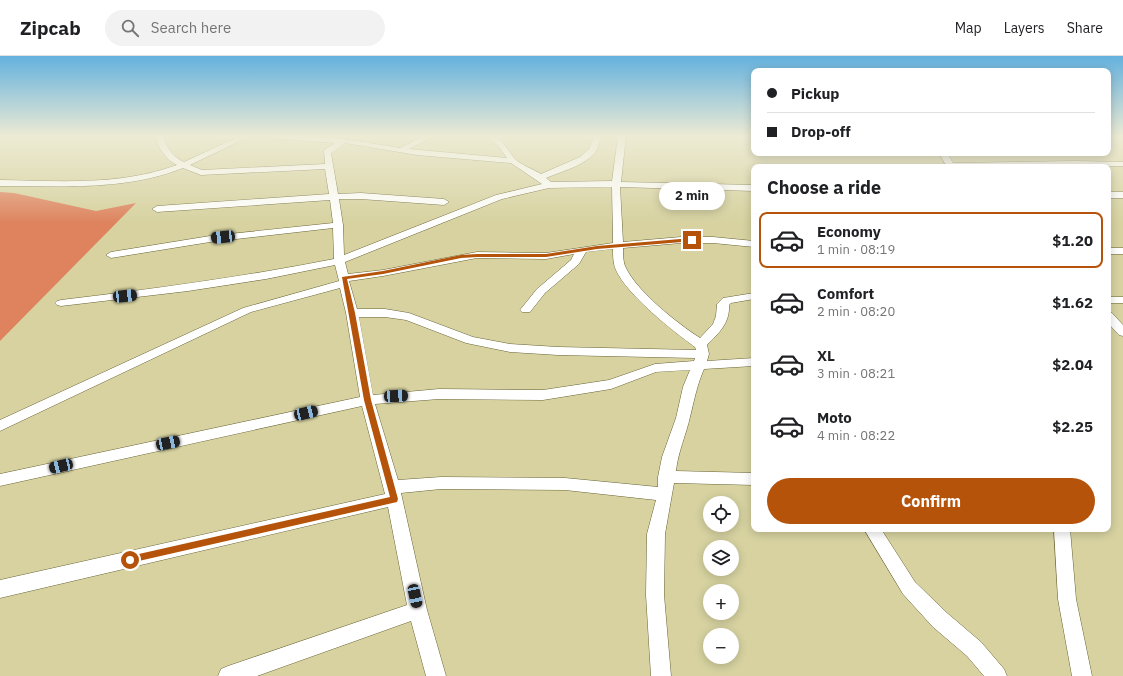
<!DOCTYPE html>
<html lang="en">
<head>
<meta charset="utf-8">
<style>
	body { margin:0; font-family:"IBM Plex Sans",sans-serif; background:#f2f2f2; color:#202124; height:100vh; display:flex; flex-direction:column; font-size:15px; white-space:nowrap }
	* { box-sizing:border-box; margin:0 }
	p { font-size:13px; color:#757577 }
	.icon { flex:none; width:22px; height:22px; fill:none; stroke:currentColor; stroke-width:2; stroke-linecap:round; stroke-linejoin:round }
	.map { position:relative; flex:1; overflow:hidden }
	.side { position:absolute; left:751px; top:108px; width:360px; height:368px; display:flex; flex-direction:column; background:#fff; border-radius:8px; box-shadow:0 2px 10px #0003 }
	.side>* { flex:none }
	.hud { position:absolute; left:751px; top:12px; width:360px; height:88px; border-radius:8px; box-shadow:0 2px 10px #0003; display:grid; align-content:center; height:88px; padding:0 16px; background:#fff }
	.tools { position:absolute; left:703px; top:440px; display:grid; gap:8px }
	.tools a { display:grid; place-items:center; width:36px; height:36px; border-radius:50%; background:#fff; box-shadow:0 2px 10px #0003; font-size:20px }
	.end { position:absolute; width:18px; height:18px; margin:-9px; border:5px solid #b45309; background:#fff; box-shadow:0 0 0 2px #fff }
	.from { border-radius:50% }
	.bubble { position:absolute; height:28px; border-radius:14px; background:#fff; box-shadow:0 2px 10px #0003; font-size:13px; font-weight:800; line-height:28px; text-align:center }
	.car { position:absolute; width:12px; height:24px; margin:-12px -6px; border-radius:5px; box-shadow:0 0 3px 1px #0007; background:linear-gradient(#222 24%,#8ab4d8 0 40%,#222 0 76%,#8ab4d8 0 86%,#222 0) }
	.hud b { display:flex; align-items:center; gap:14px; height:38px; font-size:15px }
	.hud b+b { border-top:1px solid #e0e0e0 }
	.hud i { width:10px; height:10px; background:#202124 }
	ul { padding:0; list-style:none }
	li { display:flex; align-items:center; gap:12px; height:56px; margin:0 8px 6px; padding:0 8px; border:2px solid transparent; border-radius:8px }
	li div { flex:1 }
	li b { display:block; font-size:15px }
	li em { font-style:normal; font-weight:800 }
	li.active { border-color:#b45309 }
	li>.icon { width:36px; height:36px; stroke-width:1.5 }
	h2 { padding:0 16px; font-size:18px; line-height:48px }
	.primary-button { display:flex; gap:8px; margin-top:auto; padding:8px 16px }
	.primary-button a { flex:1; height:46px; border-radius:24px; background:#b45309; color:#fff; font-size:16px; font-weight:800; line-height:46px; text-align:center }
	header { display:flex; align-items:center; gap:24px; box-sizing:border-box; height:56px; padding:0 20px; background:#fff; border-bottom:1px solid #e0e0e0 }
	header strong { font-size:19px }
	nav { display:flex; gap:22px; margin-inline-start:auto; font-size:14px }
	.search { width:280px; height:36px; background:#f2f2f2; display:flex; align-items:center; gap:10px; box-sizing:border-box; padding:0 14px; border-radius:22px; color:#757577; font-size:15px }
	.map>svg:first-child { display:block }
	.green { fill:#de835e }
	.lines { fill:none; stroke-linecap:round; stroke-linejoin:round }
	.minor-casing { stroke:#696436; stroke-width:1 }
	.minor { fill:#fff; fill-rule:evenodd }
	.route { fill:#b45309 }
</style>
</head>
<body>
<header>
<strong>Zipcab</strong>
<div class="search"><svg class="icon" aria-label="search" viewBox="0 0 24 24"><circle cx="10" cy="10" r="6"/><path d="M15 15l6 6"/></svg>Search here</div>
<nav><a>Map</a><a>Layers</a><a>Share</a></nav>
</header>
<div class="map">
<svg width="1123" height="620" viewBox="0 0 1123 620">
	<rect width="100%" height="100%" fill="#d7d2a0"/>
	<path class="green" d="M 0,136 L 14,137 L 96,155 L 136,147 L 0,285 Z"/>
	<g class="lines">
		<g class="minor-casing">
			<path id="minor" d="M 0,80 L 7,80 L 0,83 Z
				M 155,80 L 163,80 C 166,91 173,101 184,106 L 240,80 L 250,80 L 190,109 L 202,114 L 325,108 L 324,94 L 335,87 L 268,82 L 264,80 L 302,80 L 344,83 L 400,92 L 424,80 L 434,80 L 409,93 L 507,102 L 499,91 L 486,80 C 504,80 505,92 515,103 C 521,109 533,113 541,118 L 580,101 L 589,93 L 594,80 L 602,80 C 599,85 599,90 596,95 C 585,110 562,115 546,122 L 551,126 L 612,125 L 618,80 L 626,80 L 621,126 L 754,129 L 754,135 L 620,131 L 623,186 L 681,181 L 713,181 L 754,185 L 754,191 L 713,187 L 681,187 L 623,192 C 623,197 623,205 625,210 C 636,235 677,267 700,282 L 713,268 L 716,260 L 717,248 L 723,242 L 754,237 L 754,243 L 731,247 L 729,249 C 730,267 719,277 707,289 L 709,298 L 707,305 L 754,302 L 754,310 L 704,313 C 697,329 694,345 690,361 C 686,379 678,396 676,415 L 754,417 L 754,429 L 674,427 L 665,478 L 664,539 L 671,620 L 651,620 L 646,539 L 647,478 L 656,444 L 565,434 L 441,433 L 401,437 L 427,554 L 446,620 L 426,620 L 411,565 L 257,620 L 218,620 L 221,613 L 228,610 L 407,549 L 388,451 L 0,542 L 0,524 L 385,438 L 362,350 L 0,430 L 0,418 L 360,341 L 346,257 L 340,232 L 251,256 L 0,375 L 0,364 L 243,252 L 339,225 L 335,209 L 266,223 L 188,235 L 61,250 L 57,249 L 55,247 L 57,245 L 61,244 C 153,233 243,221 334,203 L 333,172 L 210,186 L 111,202 L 106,199 L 111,196 L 210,180 L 333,167 L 330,144 L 157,156 L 152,153 L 157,150 L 329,138 L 325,113 L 201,119 L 183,112 C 124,135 62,130 0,130 L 0,124 C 60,125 119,130 177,109 C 166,104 158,91 155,80 ZM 345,87 L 417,99 L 511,107 L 542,128 L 496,139 L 344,199 L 343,169 L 339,143 L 361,143 L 444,149 L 449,146 L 444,143 L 361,137 L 338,138 L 331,97 ZM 612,131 L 613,187 L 546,197 L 477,196 L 383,214 L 348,218 L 345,206 L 502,143 L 549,132 ZM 613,193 C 613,198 613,203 614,208 C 619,233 674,276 695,291 L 696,294 L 558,291 L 510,288 L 473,281 L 409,257 L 385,253 L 357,253 L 349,225 L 383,220 L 477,202 L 546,203 L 574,198 L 571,204 L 537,233 L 520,254 L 522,256 L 530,256 L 545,237 L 579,208 L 586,196 ZM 359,261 L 385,261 L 406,264 L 466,287 L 510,296 L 558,299 L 695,302 L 694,305 L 655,308 L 609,324 L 543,334 L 439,333 L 373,339 ZM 690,314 L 683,331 L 676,362 L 662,401 L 658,421 L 658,431 L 565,422 L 441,421 L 398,424 L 375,348 L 439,343 L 543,344 L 611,333 L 656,316 Z
				M 939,97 L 947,97 L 953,107 L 1075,105 L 1123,106 L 1123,110 L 947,111 Z
				M 1108,136 L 1123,136 L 1123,142 L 1108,142 Z
				M 1108,192 L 1123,192 L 1123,198 L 1108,198 Z
				M 1108,241 L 1123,241 L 1123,247 L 1108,247 Z
				M 1108,256 L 1112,257 L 1123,269 L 1123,280 L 1119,279 L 1108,267 Z
				M 864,473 L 881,473 L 915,526 L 947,557 L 981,586 L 1004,613 L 1007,620 L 984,620 L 967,600 L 933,571 L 903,538 Z
				M 1054,473 L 1070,473 L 1076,543 L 1092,620 L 1072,620 L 1058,543 Z"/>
		</g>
		<use href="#minor" class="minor"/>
	</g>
	<linearGradient id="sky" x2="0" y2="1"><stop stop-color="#64b1de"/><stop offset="0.48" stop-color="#edebd4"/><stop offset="1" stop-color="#edebd4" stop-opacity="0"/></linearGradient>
	<rect width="1123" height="167" fill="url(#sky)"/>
	<path class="route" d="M 692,182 L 694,185 L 597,193 L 546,201 L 477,201 L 461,202 L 383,218 L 347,223 L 355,257 L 371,344 L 398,443 L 397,446 L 130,507 L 127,506 L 126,504 L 127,501 L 130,500 L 390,441 L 364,344 L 342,221 L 383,215 L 461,199 L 477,198 L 546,198 L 597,190 Z"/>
</svg>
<div class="tools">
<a><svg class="icon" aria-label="locate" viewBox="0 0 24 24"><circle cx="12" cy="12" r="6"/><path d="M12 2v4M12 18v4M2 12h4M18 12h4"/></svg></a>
<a><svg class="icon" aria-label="layers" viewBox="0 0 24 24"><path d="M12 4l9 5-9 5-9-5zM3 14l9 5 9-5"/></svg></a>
<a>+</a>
<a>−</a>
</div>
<i class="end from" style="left:130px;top:504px"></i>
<i class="end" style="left:692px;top:184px"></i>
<div class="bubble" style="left:659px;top:126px;width:66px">2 min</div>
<i class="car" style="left:223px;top:181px;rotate:264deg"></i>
<i class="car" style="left:125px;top:240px;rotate:84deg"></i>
<i class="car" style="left:396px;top:340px;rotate:87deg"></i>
<i class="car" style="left:306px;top:357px;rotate:77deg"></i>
<i class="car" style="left:168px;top:387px;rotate:78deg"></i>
<i class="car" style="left:61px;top:410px;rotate:257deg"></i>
<i class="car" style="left:415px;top:540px;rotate:168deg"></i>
<div class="hud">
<b><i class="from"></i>Pickup</b>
<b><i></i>Drop-off</b>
</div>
<section class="side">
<h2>Choose a ride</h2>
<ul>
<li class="active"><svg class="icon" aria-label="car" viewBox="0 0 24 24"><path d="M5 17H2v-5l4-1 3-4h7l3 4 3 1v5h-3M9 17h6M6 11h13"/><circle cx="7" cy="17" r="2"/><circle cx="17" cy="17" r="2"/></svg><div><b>Economy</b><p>1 min · 08:19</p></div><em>$1.20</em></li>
<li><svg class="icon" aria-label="car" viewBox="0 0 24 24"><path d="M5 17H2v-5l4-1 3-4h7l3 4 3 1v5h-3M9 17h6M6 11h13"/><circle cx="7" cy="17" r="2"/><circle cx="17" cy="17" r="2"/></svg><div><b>Comfort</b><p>2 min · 08:20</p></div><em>$1.62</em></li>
<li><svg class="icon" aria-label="car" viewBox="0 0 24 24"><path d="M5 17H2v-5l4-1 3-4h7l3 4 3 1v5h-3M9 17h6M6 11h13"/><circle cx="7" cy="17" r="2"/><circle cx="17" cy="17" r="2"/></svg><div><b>XL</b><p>3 min · 08:21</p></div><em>$2.04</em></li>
<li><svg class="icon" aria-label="car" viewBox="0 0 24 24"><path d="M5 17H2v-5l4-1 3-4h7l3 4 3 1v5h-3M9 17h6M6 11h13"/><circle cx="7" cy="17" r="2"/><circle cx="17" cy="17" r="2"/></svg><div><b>Moto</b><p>4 min · 08:22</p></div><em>$2.25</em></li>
</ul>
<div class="primary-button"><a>Confirm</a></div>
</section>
</div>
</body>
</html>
